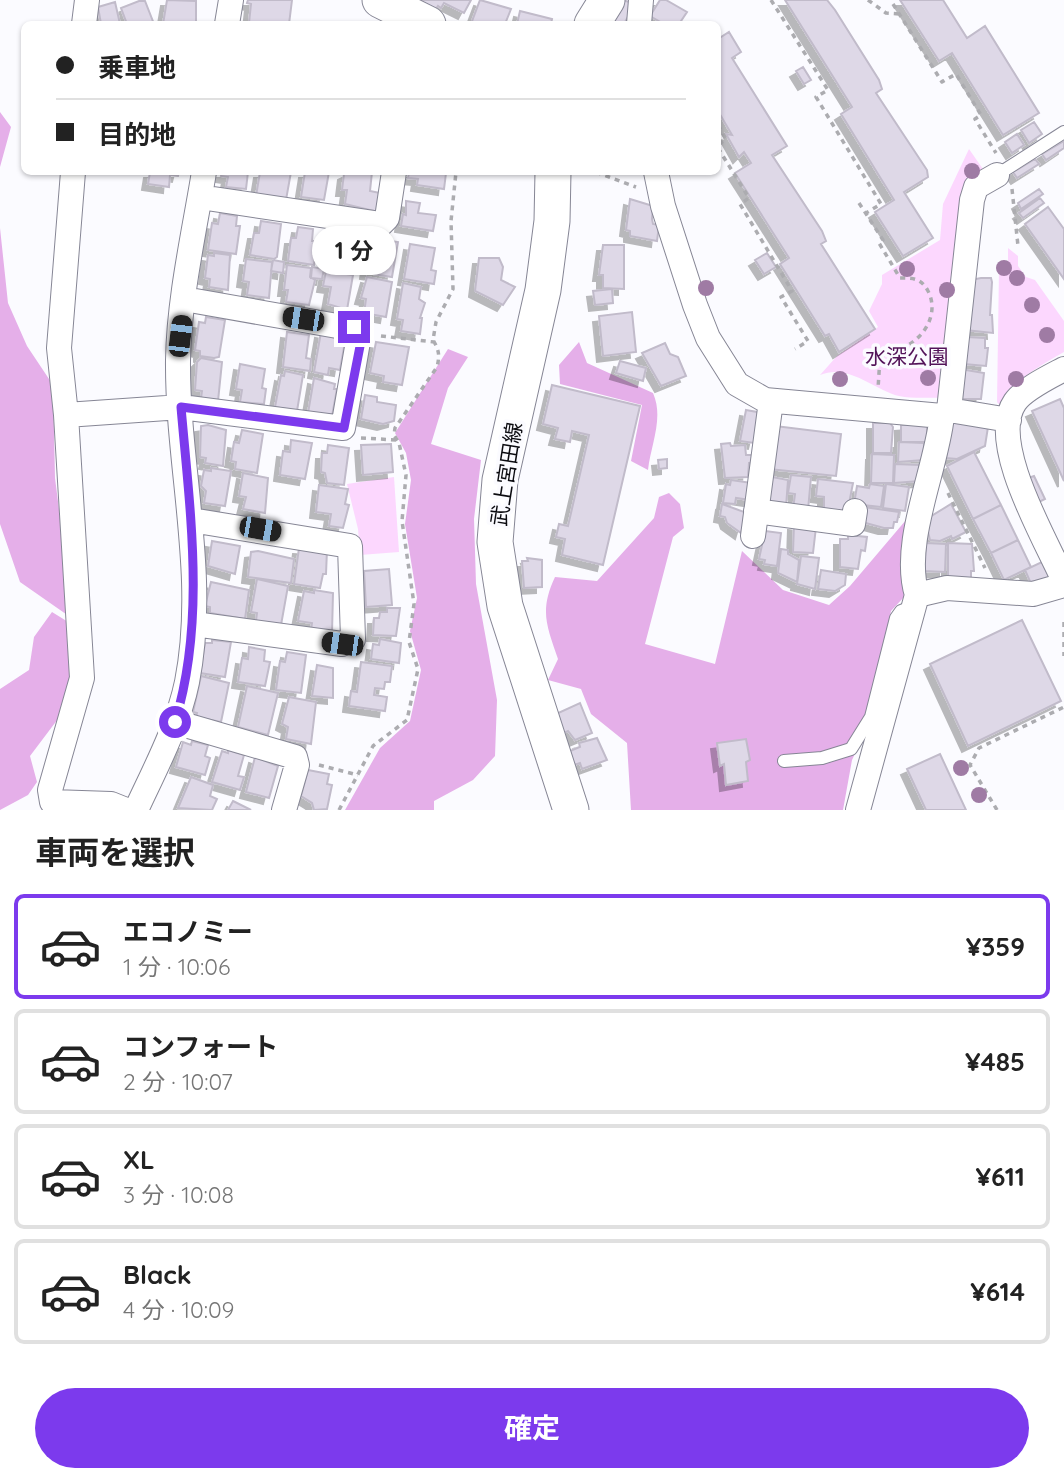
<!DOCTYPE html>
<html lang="ja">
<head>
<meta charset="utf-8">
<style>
	body { margin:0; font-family:Quicksand,"Noto Sans JP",sans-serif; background:#f2f2f2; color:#222; height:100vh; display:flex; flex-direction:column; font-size:26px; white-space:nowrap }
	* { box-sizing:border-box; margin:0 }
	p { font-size:23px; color:#767676 }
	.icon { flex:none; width:38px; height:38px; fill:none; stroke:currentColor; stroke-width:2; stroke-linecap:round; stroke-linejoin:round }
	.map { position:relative; height:810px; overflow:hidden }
	.drawer { display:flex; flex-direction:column; background:#fff; flex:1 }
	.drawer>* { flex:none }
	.banner { position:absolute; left:21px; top:21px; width:700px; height:154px; border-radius:10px; box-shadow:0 2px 5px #0004; display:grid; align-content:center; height:154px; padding:0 35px; background:#fff }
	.end { position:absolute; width:32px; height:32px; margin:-16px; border:9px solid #7c3aed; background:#fff; box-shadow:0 0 0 4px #fff }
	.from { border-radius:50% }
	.bubble { position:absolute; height:49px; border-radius:24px; background:#fff; box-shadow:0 2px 5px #0004; font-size:23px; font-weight:700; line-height:49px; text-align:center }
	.car { position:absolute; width:21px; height:42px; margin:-21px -10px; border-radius:9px; box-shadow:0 0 5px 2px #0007; background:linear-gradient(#222 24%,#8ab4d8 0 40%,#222 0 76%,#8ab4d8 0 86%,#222 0) }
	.banner b { display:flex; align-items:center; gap:24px; height:66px; font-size:26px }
	.banner b+b { border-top:2px solid #e0e0e0 }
	.banner i { width:18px; height:18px; background:#222 }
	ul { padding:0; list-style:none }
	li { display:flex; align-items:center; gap:21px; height:105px; margin:0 14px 10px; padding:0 21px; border:4px solid #e0e0e0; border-radius:10px }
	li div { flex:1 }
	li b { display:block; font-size:26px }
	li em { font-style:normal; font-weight:700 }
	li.on { border-color:#7c3aed }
	li>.icon { width:63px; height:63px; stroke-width:1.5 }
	h2 { padding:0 35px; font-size:32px; line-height:84px }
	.primary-button { display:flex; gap:14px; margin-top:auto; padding:14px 35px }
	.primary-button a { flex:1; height:80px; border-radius:42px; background:#7c3aed; color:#fff; font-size:28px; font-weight:700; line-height:80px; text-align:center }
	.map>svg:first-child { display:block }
	.green { fill:#fcd7fe }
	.forest { fill:#e5afe9 }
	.building { fill:#ded8e7; stroke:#c1bbca; stroke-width:2; filter:url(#shadow) }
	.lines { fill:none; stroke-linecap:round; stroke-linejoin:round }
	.lane-casing { stroke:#868695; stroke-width:14 }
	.street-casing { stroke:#868695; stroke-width:26 }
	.secondary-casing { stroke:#868695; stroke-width:37 }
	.path { stroke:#acacb0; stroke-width:3.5; stroke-dasharray:5 5; stroke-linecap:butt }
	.lane { stroke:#fff; stroke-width:12 }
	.street { stroke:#fff; stroke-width:24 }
	.secondary { stroke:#fff; stroke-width:35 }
	.tree { fill:#9f7ba4 }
	.route { stroke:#7c3aed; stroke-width:9 }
	.labels { text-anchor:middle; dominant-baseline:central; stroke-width:7; stroke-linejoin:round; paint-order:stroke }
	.park-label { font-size:21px; fill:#531359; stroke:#fbfbff }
	.street-label { font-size:21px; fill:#0b0b10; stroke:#fbfbff }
</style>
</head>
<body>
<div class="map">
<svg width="1064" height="810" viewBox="0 0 1064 810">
	<defs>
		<filter id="shadow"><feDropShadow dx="-6" dy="6" stdDeviation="0" flood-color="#0004"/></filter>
	</defs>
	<rect width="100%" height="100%" fill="#fbfbff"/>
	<path class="green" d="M 969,149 L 985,172 L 945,398 C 930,397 913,399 899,396 C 873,389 848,363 820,375 L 837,356 L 878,327 L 869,311 L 882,284 L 882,275 L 940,240 L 943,204 Z
		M 1008,248 L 1018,256 L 1018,266 L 1026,277 L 1035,280 L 1064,321 L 1064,352 C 1042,365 1009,381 1002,408 L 997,402 L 999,269 L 1008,265 Z
		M 394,477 L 399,552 L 360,555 L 358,529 L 347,484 Z"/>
	<path class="forest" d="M 0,112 L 11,127 L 0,167 Z
		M 0,228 L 8,303 L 27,346 L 53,385 L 55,478 L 73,619 L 20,582 L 0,524 Z
		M 579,342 L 587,363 L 653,393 C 664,418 651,444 648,470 L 631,461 L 642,405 L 560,384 L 559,365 Z
		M 448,349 L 468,357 L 448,388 L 431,444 L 481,460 L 474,519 L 476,584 L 497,700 L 495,756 L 473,780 L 434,801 L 434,810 L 345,810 L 380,748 L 410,721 L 421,670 L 410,631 L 417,598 L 405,524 L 411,480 L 406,453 L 395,433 Z
		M 669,493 L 680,504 L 684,528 L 673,537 L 645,644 L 715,664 L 742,551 L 783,590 L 829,605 L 850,586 L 906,520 L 914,517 L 904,597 L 891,611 L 869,724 L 852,760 L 843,810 L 631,810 L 627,743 L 591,714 L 581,689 L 548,680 L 558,659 C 547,626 539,611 555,577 L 597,581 L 654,518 L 659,497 Z
		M 52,612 L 73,625 L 70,703 L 30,756 L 37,782 L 28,795 L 0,810 L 0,689 L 29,670 L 34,637 Z"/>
	<path class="building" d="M 167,0 L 196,1 L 196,22 L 163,24 Z
		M 248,0 L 292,0 L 289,24 L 249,23 L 251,4 L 247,3 Z
		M 418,0 L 471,0 L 464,13 L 444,3 L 441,8 L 438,6 L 436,9 Z
		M 480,0 L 511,9 L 505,24 L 471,24 Z
		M 623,0 L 635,4 L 624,24 L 610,24 Z
		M 660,0 L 666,0 L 687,12 L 679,24 L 664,24 L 650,16 Z
		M 785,0 L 827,0 L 835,10 L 879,80 L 882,89 L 876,93 L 927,170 L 928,177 L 904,192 L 933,238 L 903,256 L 875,212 L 894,200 L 841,114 L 852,107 Z
		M 900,0 L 943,0 L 967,38 L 985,26 L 1039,113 L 1003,135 L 952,53 L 939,61 Z
		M 139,1 L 145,1 L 154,24 L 127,24 L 121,8 Z
		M 115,2 L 120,24 L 101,24 L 98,7 Z
		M 520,11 L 552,19 L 551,24 L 517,24 Z
		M 729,32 L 741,52 L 732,58 L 787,146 L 772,155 L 822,231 L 826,241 L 821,244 L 875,329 L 839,352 L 829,334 L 825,336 L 780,264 L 789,258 L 735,173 L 751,163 L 744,152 L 739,157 L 726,134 L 732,135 L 718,111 L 718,39 Z
		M 803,67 L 811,80 L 804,84 L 796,71 Z
		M 1034,122 L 1042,134 L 1029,143 L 1021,130 Z
		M 1017,134 L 1024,145 L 1012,153 L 1005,142 Z
		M 1064,141 L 1064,148 L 1046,160 L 1042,154 Z
		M 1035,159 L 1039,164 L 1017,178 L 1013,172 Z
		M 150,172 L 179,172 L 178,176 L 170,175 L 169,187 L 148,184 Z
		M 222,172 L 248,172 L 246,189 L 226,187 L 228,177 L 221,176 Z
		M 260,172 L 291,172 L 286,200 L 256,196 Z
		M 305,172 L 329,172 L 324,200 L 301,197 Z
		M 348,172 L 372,172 L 370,191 L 380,193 L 378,212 L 345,204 L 347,190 L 342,190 L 344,174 Z
		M 409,172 L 443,172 L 446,173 L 444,189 L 417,185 L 418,179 L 408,178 Z
		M 1039,189 L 1043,194 L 1021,209 L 1018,203 Z
		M 1040,198 L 1044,203 L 1023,218 L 1019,213 Z
		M 630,199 L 653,206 L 652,219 L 653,224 L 659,225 L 657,241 L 630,236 L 630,231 L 626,230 Z
		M 406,201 L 420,203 L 418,213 L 436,215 L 433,231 L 401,226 L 403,214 L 406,215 Z
		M 1048,207 L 1064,229 L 1064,279 L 1025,224 Z
		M 220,213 L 237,216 L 236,226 L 240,226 L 236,254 L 208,250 L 212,223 L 218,224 Z
		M 261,221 L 281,224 L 277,257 L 274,259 L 250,255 L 254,233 L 259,233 Z
		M 298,227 L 313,229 L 312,241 L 317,241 L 314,265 L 288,261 L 291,238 L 296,238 Z
		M 339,232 L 360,236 L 354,269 L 327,267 L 331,246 L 336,247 Z
		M 377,239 L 398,242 L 392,277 L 366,273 L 369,253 L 374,254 Z
		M 410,244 L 435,248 L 431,270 L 436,271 L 434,284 L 404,279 Z
		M 603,245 L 624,245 L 624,289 L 603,288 L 603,275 L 599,275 Z
		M 214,253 L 230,255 L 228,290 L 209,287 L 210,279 L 205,278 L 208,255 L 214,256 Z
		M 767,253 L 776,267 L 764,274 L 755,260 Z
		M 479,258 L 499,258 L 503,267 L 501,280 L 515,287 L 503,305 L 475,291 Z
		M 246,259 L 272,262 L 269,298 L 247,295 L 249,282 L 243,281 Z
		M 273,260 L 284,262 L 283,273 L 271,271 Z
		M 287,265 L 311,268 L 310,277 L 315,280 L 309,305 L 286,302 L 288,290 L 284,290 Z
		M 312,267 L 324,269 L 322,279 L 311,278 Z
		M 326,271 L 353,275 L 347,310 L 328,304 L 331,287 L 323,286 Z
		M 367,277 L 392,282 L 386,317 L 364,313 L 366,299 L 361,298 Z
		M 981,278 L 991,278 L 992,282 L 990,315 L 992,315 L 993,333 L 965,330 L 970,280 Z
		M 403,283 L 421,287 L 419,299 L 425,303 L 420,318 L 422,318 L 420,334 L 401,331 L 403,320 L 397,319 Z
		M 612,289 L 613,303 L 595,305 L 593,291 Z
		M 632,312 L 636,352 L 603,356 L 599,316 Z
		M 206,317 L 225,320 L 219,357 L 214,358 L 200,356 L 200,351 L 195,350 L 199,322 L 205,323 Z
		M 287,332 L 309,335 L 306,358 L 311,359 L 310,371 L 283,367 Z
		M 321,332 L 346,336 L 340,370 L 329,368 L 328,375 L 314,372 Z
		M 967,337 L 985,338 L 985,348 L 988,348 L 986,366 L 964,364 Z
		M 376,342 L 409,347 L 402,385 L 383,382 L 384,376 L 370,373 Z
		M 665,343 L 670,354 L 678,357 L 686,376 L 661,386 L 642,353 Z
		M 201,358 L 222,362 L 218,401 L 201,398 L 202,391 L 195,390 L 197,362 Z
		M 620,361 L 646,368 L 643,381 L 616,373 Z
		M 240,364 L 265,369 L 262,388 L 266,389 L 264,404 L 240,402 L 242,390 L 236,389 Z
		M 960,369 L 984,373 L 981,399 L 957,399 Z
		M 285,371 L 303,375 L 297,411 L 275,407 L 281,375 L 284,376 Z
		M 314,378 L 335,384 L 334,389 L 337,389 L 332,416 L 308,413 Z
		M 552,385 L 640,406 L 603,565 L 562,555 L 565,539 L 556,537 L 559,524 L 568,526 L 589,435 L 572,431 L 570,442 L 555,439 L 558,428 L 543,424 Z
		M 365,395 L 377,397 L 377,402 L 396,405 L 394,421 L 383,424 L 361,419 Z
		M 1060,399 L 1064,408 L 1064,481 L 1032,411 Z
		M 746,410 L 757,412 L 760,418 L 754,443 L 740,441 Z
		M 951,421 L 988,427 L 985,446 L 957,459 L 946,458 Z
		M 873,423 L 890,423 L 893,427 L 891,453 L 873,453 Z
		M 927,423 L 927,442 L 901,442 L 901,425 Z
		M 208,425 L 226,430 L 223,466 L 205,463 L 206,458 L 200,457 L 201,426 Z
		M 775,426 L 841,434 L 836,476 L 769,469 Z
		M 242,430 L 263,434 L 257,473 L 235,469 L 236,462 L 231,461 L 234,442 L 239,443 Z
		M 291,440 L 312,443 L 305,479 L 280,475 L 283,451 L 290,452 Z
		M 899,442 L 924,443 L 924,460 L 898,462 Z
		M 730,443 L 731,446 L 745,445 L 746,455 L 753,455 L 754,463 L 749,463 L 748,477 L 725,478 L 721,444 Z
		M 391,444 L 393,472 L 363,475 L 361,445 Z
		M 328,445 L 349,448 L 344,485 L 327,483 L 325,473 L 321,472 L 322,453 L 327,453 Z
		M 974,452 L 1001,505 L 973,519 L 947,466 Z
		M 872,454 L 894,455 L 893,483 L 871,483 Z
		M 667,459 L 667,468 L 659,469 L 658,460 Z
		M 895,464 L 920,465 L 920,481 L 894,483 Z
		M 211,468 L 231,471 L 225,506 L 204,503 L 206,491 L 201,486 L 204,470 L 211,471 Z
		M 243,473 L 268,478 L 265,513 L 243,509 L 246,497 L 239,496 Z
		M 791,475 L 811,477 L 808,510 L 793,509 L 795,494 L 788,493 Z
		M 767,476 L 788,480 L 786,507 L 769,505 Z
		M 1034,476 L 1045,499 L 1039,502 L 1028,478 Z
		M 818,479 L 853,483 L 847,514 L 824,511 L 824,497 L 816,496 Z
		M 731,480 L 752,483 L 750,500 L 736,498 L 735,504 L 723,503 L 726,484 L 730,485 Z
		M 870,484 L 884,486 L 881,507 L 854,504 L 857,486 L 869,488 Z
		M 886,484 L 909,487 L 905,511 L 883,508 Z
		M 319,485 L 348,489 L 345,504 L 349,505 L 343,528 L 329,526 L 331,514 L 316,512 Z
		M 722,504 L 747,513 L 741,533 L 727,523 L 725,517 L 720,516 Z
		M 951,504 L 966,532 L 952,539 L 951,536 L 940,541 L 930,540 L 925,520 Z
		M 1001,505 L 1018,540 L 991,553 L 973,519 Z
		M 864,507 L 899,512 L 897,522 L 894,522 L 893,528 L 884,528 L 862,522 Z
		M 794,524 L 816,527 L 813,553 L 793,552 Z
		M 765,531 L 781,533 L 777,566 L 764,564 L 765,560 L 759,559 Z
		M 848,535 L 867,537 L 865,551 L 861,550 L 858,569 L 840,567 L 840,539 L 848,539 Z
		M 1018,540 L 1031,567 L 1004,580 L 991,553 Z
		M 212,541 L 240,546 L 235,574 L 208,566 Z
		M 926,543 L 946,544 L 945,572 L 924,571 Z
		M 948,543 L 972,544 L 974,571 L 971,571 L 971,580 L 948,580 Z
		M 299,548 L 327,550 L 326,574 L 323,574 L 320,588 L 294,584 Z
		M 781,549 L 788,550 L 788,554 L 799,560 L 797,582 L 778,573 Z
		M 258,551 L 294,559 L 291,583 L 248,577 L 251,552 Z
		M 801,556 L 819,558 L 815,589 L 797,584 Z
		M 527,558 L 542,560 L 542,587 L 524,588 L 522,561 L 528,561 Z
		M 1044,561 L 1052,576 L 1032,586 L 1025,570 Z
		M 389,569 L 392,605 L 366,607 L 364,571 Z
		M 821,570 L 846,574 L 845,585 L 835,591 L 818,589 Z
		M 257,579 L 288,586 L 281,625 L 256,621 L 257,613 L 251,612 Z
		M 211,582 L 249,590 L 245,619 L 210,613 L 210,607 L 205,606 Z
		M 314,590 L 333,593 L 332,633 L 311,630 L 312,623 L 298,621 L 304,591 L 314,593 Z
		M 387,608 L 400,608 L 396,636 L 373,635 L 374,618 L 379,618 L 380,612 L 387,612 Z
		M 1022,620 L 1061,701 L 968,746 L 930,664 Z
		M 380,639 L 401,643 L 399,663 L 371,659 L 373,644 L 379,645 Z
		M 212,640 L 231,642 L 225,677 L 200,673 L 205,643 L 212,643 Z
		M 249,647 L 265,650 L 264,661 L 270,662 L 265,686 L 238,682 L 242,658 L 248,659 Z
		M 287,652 L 306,655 L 301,693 L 276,690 L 280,661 L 285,662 Z
		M 361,662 L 392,666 L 390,682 L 385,682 L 384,689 L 375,688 L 374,695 L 387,697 L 385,711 L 349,706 L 351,691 L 357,692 Z
		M 317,665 L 333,668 L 333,698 L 312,696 Z
		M 201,676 L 229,683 L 221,722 L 196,717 L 197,713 L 193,712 Z
		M 247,686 L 278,693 L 268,735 L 238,727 Z
		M 289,697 L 316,702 L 311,744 L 286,739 L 288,727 L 282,724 Z
		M 580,703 L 592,733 L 575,740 L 568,731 L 564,733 L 556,714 Z
		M 597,738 L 607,760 L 582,769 L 580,763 L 574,765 L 570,751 L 580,747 L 579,743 Z
		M 746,739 L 750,760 L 746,762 L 748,781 L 726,785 L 724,764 L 720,766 L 717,743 Z
		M 192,741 L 208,745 L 205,756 L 210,758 L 205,775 L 176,767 L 183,742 L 191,745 Z
		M 228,750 L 244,755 L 238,776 L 244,777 L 240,790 L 212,782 L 222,751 L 228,753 Z
		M 940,754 L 966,810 L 926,810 L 907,769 Z
		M 255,757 L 278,766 L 269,798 L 246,792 Z
		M 308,770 L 329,774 L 327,784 L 332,785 L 327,809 L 314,810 L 312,803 L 301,796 Z
		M 191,777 L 213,785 L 210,796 L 217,799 L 212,810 L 178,808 Z
		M 233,801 L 251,810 L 228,810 Z"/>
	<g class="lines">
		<g class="lane-casing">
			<path id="lane" d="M 997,175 L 1064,132
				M 784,761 L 822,758 L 851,749 L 871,717 L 896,618 L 901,611 L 914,606"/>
		</g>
		<g class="street-casing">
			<path id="street" d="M 84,24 L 87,0
				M 227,24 L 231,0
				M 639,24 L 641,0
				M 73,172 L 59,348 L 66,415 L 82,678 L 50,790 L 52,802 L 111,804 L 126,810
				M 656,172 L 663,206 L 695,305 L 708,338 L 737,384 L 765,400 L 942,416 L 949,410 L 1009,420
				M 200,197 L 381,224 L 387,218 L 394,172
				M 1064,369 C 1049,377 1024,389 1015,402 C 987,442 1047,542 1064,581
				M 949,410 L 972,200 L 976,187 L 997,175
				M 66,415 L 181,407 L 343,428 L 360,330 L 184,299
				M 756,511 L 853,524 L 855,511
				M 191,520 L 350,546 L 353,639 L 342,644 L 194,624
				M 753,536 L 771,401
				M 917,595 C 901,543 936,471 942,416
				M 175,722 L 295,757 L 297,765 L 284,810
				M 136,810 C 155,769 178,726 187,682 C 208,575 177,467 178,360 C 179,298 194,233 204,172
				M 858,810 L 917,595 L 947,588 L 1033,594 L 1064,585"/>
		</g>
		<g class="secondary-casing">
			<path id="secondary" d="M 380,0 L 428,24
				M 592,24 L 607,0
				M 553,172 L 552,221 L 543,290 L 500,480 L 495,542 L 505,606 L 571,810"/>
		</g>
		<path class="path" d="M 771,0 L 828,90 L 816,97 L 881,204 L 866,213
			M 868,0 L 886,13 L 900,14
			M 893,4 L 942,82 L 956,74 L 981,115 L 975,119 L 996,153
			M 718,125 L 726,139 L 718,145
			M 718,148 L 749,198 L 740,204 L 792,291 L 781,297 L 808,341 L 795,349
			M 596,172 L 636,187
			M 1012,189 L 1018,246
			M 859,203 L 883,240 L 879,243 L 900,278 C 913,278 921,278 928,291 C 939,312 926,336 906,346 C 897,350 888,351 880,357 L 878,389
			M 381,336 L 434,342
			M 361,438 L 397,440
			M 948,493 L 985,568
			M 1064,622 L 1064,656
			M 319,765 L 358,775
			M 339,810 L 373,746 L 407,720 L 418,669 L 409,642 L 414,604 L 402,521 L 406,475 L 399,443 L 394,435 L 395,428 L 437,367 C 440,355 439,350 433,340 L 436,322 L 453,289 L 451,221 L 456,172
			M 997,810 L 970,765 L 979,748 L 1064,707"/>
		<use href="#lane" class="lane"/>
		<use href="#street" class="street"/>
		<use href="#secondary" class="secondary"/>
	</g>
	<g class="tree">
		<circle cx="972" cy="171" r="8"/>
		<circle cx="1004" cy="268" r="8"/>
		<circle cx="907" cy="269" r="8"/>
		<circle cx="1017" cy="278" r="8"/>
		<circle cx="706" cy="288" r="8"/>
		<circle cx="947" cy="290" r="8"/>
		<circle cx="1032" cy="305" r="8"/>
		<circle cx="1047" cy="335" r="8"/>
		<circle cx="928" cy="378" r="8"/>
		<circle cx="840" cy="379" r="8"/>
		<circle cx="1016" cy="379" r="8"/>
		<circle cx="961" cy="768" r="8"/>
		<circle cx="979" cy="795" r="8"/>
	</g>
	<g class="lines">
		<path class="route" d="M 175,722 C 206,620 190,512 181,407 L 344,428 L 362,336 L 360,330 L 354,327"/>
	</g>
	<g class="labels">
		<g class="park-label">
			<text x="907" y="356">水深公園</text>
		</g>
		<g class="street-label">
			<text transform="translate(506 474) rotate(-81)">武上宮田線</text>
		</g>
	</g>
</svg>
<i class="end from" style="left:175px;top:722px"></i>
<i class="end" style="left:354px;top:327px"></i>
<div class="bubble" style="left:312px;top:226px;width:84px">1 分</div>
<i class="car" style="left:303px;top:319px;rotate:279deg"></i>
<i class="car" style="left:180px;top:336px;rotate:7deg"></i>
<i class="car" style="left:260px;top:529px;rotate:100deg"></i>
<i class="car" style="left:342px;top:644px;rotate:278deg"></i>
<div class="banner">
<b><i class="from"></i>乗車地</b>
<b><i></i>目的地</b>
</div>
</div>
<section class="drawer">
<h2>車両を選択</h2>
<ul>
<li class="on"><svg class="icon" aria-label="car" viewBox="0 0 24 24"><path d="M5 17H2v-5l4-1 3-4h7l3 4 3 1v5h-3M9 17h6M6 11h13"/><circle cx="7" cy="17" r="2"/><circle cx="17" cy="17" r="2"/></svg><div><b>エコノミー</b><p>1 分 · 10:06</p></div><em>¥359</em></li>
<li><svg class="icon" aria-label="car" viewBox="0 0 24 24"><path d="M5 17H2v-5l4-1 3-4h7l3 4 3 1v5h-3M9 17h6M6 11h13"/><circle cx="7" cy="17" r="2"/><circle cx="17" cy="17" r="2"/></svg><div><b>コンフォート</b><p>2 分 · 10:07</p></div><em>¥485</em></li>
<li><svg class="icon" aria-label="car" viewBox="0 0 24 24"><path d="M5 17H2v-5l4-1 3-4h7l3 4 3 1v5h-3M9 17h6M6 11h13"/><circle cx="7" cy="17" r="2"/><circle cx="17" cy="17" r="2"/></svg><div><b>XL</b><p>3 分 · 10:08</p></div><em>¥611</em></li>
<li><svg class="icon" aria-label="car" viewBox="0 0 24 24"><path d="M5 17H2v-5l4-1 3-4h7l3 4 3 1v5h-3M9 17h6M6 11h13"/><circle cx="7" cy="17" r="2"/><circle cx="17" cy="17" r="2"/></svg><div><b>Black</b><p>4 分 · 10:09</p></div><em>¥614</em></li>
</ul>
<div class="primary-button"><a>確定</a></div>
</section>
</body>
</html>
